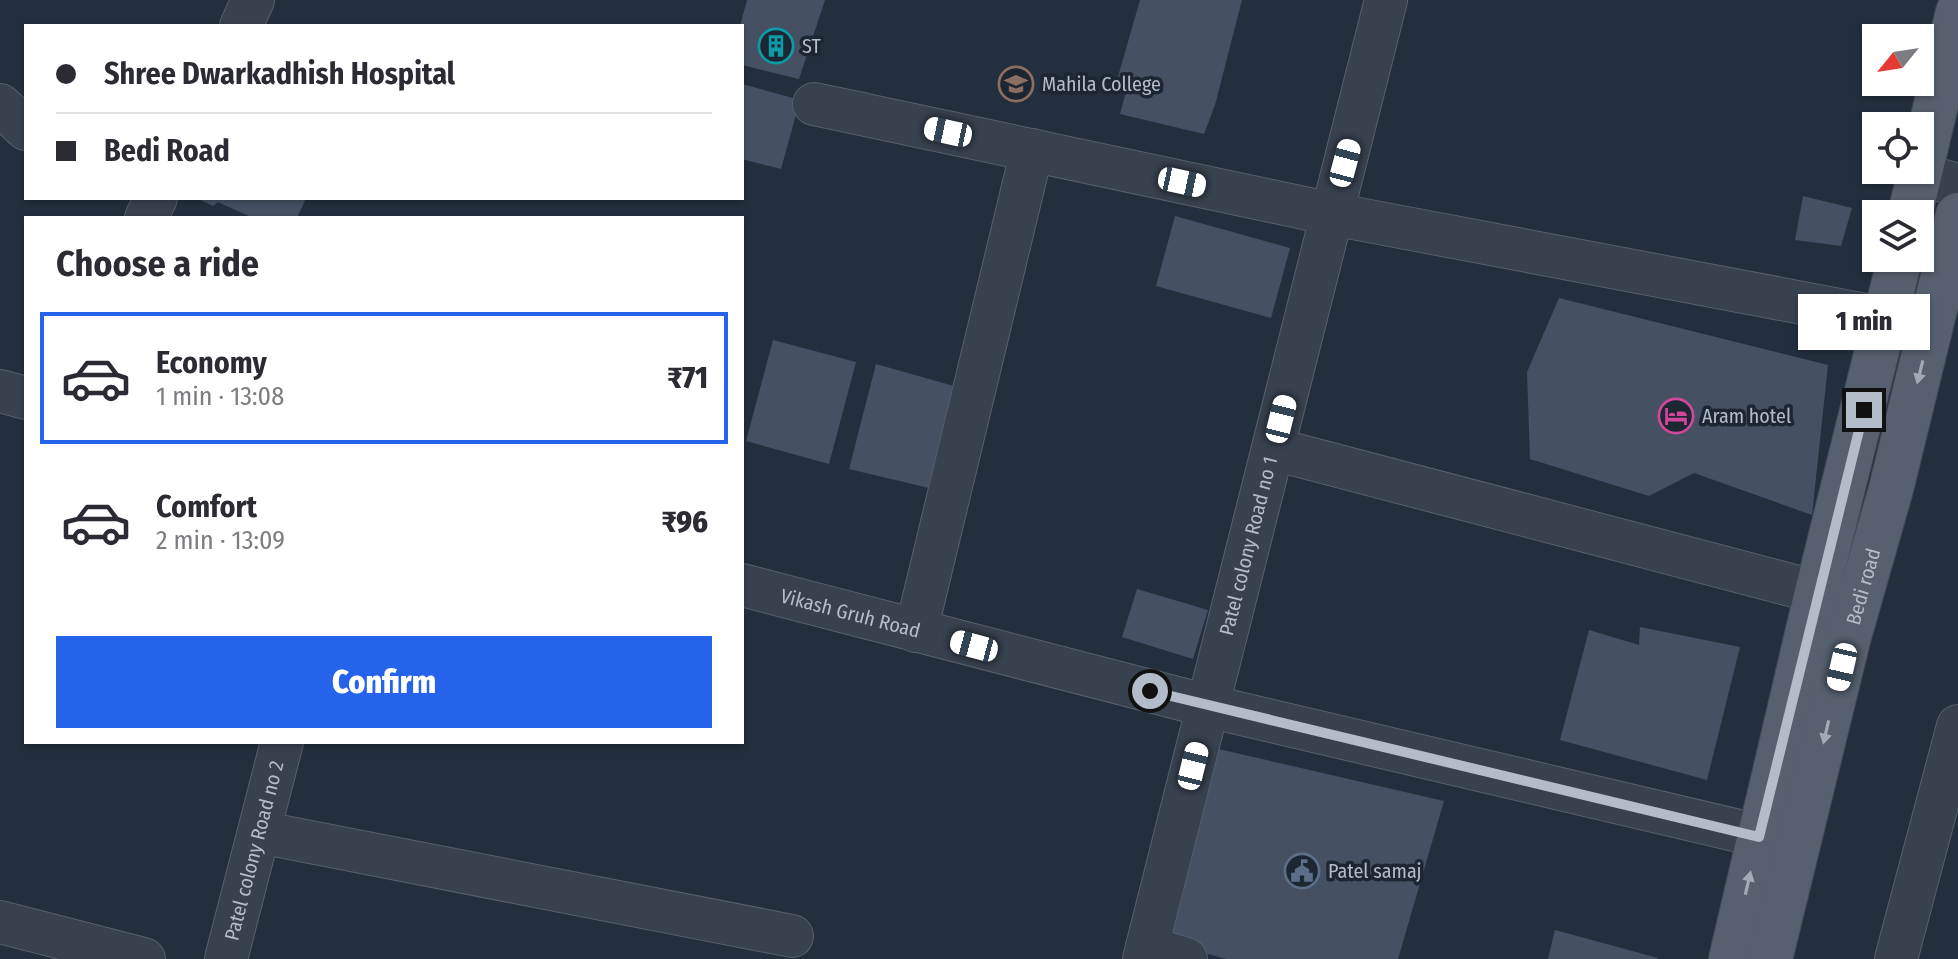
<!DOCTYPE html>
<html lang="en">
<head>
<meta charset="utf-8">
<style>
	body { margin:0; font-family:"Fira Sans Condensed",sans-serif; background:#f2f2f3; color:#2b2b33; height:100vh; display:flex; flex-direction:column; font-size:30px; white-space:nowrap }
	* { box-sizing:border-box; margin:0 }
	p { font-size:26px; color:#7c7c81 }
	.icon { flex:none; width:44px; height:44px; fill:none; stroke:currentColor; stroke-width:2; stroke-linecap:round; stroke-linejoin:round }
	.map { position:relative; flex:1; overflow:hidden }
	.side { position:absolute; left:24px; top:216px; width:720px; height:528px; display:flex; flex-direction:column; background:#fff; border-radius:0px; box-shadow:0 2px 6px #0004 }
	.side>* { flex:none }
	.guide { position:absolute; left:24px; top:24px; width:720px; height:176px; border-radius:0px; box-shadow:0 2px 6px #0004; display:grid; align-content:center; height:176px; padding:0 32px; background:#fff }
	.needle { width:52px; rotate:240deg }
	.fabs { position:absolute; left:1862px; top:24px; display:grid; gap:16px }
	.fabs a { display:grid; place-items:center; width:72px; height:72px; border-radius:0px; background:#fff; box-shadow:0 2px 6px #0004; font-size:40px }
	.end { position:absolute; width:36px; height:36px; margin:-18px; border:10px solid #b4bcc9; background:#111; box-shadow:0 0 0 4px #111 }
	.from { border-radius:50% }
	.bubble { position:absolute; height:56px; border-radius:0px; background:#fff; box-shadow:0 2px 6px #0004; font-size:26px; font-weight:800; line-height:56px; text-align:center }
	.car { position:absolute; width:24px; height:48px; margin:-24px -12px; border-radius:10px; box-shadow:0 0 6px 2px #0007; background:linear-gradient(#fff 24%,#345 0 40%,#fff 0 76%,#345 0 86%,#fff 0) }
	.guide b { display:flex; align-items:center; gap:28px; height:76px; font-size:30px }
	.guide b+b { border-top:2px solid #e1e1e2 }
	.guide i { width:20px; height:20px; background:#2b2b33 }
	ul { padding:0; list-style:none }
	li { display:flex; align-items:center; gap:24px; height:132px; margin:0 16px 12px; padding:0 16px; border:4px solid transparent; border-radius:0px }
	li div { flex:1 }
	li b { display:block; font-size:30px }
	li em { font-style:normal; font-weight:800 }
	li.current { border-color:#2563eb }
	li>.icon { width:72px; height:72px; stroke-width:1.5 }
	h2 { padding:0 32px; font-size:36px; line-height:96px }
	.primary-button { display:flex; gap:16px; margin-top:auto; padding:16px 32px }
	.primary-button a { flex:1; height:92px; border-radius:0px; background:#2563eb; color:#fff; font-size:32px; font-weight:800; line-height:92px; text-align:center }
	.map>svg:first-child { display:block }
	.building { fill:#455162 }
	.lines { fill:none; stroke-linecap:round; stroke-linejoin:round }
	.minor-casing { stroke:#565f6c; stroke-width:44 }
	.major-casing { stroke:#414a57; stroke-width:46 }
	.minor { stroke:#38414e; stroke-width:42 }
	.major { stroke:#56606e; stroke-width:44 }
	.oneway { fill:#a1aab7 }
	.route { stroke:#b4bcc9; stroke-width:10 }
	.labels { text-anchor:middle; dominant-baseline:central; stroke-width:7; stroke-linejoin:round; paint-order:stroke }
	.poi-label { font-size:20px; fill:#b4bcc9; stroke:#1d2633; text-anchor:start }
	.street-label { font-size:20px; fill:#b4bcc9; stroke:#1d2633 }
</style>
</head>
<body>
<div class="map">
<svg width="1958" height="959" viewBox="0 0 1958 959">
	<rect width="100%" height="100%" fill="#242f3e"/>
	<path class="building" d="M 747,0 L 825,0 L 799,79 L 742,65 L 742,26 L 740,26 Z
		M 1140,0 L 1242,0 L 1215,105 L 1204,134 L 1120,114 L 1127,88 L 1117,80 Z
		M 742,84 L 800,100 L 781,169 L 742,159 Z
		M 1803,196 L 1852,208 L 1841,246 L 1795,240 Z
		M 196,198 L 306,198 L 297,218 L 253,218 L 218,202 L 213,206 Z
		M 1175,216 L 1290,248 L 1271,318 L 1156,286 Z
		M 1559,298 L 1828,365 L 1812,515 L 1694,473 L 1649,496 L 1530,459 L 1527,372 Z
		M 773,340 L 856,362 L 829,464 L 746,441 Z
		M 876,364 L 961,388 L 933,489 L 849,469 Z
		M 1137,589 L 1208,610 L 1193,659 L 1122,637 Z
		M 1640,627 L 1740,647 L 1707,780 L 1560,740 L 1589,630 L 1639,645 Z
		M 1214,748 L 1444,801 L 1398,959 L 1226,959 L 1162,941 Z
		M 1555,930 L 1658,958 L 1658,959 L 1548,959 Z"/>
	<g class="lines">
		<g class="minor-casing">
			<g id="minor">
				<path d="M 241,26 L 253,0"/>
				<path d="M 0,105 L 26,129"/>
				<path d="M 863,114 L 814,104 L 1332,214 L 1887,319"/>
				<path d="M 1919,174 L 1958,185"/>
				<path d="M 146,218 L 156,198"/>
				<path d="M 0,391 L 26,398"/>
				<path d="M 1274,449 L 1817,592"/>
				<path id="s1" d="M 742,585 L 1208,706 L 1794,844"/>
				<path d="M 916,631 L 1032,150"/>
				<path d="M 259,832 L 792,936"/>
				<path d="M 0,922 L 144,959"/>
				<path d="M 1147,947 L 1186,959"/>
				<path id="s2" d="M 226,959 L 282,742"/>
				<path id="s3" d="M 1144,959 L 1386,0"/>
				<path d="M 1896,959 L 1958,726"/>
			</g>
		</g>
		<g class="major-casing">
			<g id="major">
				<path d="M 1910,214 L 1958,12"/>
				<path d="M 1731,959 L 1817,592 L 1900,258"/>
				<path id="s4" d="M 1770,959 L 1848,640 L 1891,489 L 1958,215"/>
			</g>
		</g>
		<use href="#minor" class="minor"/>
		<use href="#major" class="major"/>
	</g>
	<defs><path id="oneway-solid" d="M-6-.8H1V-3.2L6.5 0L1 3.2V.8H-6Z" transform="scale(2)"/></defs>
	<g class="oneway">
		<use href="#oneway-solid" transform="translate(1920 372) rotate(104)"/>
		<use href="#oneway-solid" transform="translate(1826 732) rotate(103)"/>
		<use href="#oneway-solid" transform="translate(1748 883) rotate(-77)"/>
	</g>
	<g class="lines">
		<path class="route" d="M 1150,691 L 1759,837 L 1864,410"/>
	</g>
	<defs>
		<g id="building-ring" transform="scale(1.8)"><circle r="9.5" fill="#1d2633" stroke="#0f9aa8" stroke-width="1.5"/><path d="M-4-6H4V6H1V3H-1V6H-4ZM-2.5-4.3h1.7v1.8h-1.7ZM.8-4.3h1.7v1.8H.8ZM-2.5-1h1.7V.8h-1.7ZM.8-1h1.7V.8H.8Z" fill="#0f9aa8"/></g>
		<g id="university-ring" transform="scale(1.8)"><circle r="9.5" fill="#1d2633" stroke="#8d6e63" stroke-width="1.5"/><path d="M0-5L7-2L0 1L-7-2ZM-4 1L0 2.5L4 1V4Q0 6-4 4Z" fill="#8d6e63"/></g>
		<g id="hotel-ring" transform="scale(1.8)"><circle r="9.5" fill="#1d2633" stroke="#d1479c" stroke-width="1.5"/><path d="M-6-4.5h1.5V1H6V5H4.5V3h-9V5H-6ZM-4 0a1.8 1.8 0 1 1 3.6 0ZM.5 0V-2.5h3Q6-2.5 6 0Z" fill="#d1479c"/></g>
		<g id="civic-ring" transform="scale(1.8)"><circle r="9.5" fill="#1d2633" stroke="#5c6f8a" stroke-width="1.5"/><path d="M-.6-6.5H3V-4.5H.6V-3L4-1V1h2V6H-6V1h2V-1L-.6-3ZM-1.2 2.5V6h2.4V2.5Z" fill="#5c6f8a"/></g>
	</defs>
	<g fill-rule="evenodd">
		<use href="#building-ring" x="776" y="46"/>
		<use href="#university-ring" x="1016" y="84"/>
		<use href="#hotel-ring" x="1676" y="416"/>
		<use href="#civic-ring" x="1302" y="871"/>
	</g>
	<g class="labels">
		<g class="poi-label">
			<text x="802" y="46">ST</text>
			<text x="1042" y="84">Mahila College</text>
			<text x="1702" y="416">Aram hotel</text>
			<text x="1328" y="871">Patel samaj</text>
		</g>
		<g class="street-label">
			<text stroke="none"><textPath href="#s3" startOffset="426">Patel colony Road no 1</textPath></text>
			<text stroke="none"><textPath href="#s4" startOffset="384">Bedi road</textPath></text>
			<text stroke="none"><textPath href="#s1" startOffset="112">Vikash Gruh Road</textPath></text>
			<text stroke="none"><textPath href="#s2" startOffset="112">Patel colony Road no 2</textPath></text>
		</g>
	</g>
</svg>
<div class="fabs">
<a><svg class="needle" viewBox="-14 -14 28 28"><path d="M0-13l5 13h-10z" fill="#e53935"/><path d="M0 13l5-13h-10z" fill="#7c7c81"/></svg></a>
<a><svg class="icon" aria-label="locate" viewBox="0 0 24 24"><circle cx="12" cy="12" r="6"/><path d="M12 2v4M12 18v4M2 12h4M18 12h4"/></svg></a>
<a><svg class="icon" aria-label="layers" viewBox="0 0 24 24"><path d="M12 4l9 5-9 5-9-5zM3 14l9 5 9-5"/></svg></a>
</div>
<i class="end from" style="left:1150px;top:691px"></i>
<i class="end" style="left:1864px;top:410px"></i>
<div class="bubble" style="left:1798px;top:294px;width:132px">1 min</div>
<i class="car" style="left:948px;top:132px;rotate:282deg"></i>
<i class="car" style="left:1345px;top:163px;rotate:15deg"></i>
<i class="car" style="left:1182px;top:182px;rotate:102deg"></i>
<i class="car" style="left:1281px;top:419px;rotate:14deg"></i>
<i class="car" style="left:974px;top:646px;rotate:285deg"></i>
<i class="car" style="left:1842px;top:667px;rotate:193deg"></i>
<i class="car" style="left:1193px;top:766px;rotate:14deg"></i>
<div class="guide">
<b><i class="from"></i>Shree Dwarkadhish Hospital</b>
<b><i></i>Bedi Road</b>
</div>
<section class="side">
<h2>Choose a ride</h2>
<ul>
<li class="current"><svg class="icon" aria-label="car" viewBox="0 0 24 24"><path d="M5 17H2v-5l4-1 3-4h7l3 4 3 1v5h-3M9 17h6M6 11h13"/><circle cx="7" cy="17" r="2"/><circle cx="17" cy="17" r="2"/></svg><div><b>Economy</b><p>1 min · 13:08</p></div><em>₹71</em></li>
<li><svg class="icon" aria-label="car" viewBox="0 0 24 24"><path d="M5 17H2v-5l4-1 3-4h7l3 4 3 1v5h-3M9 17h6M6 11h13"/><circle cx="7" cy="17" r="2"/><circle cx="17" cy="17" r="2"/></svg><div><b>Comfort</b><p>2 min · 13:09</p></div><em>₹96</em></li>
</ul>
<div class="primary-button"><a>Confirm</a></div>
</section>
</div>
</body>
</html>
